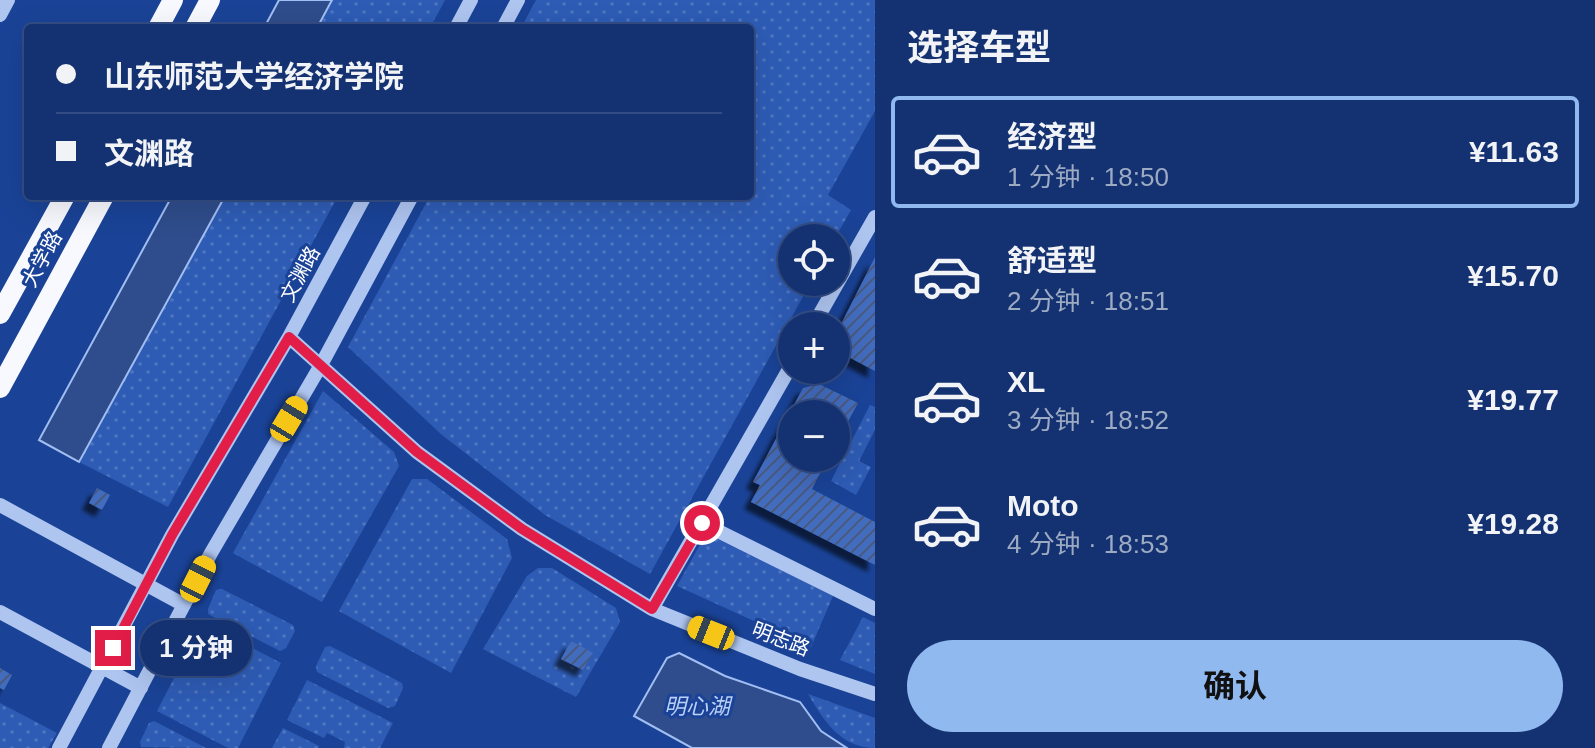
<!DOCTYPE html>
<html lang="zh">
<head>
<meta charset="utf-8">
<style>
	body { margin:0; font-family:Helvetica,"Noto Sans SC",sans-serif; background:#213e79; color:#f1f3f6; height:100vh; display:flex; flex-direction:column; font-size:30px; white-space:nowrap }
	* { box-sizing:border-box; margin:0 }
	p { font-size:26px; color:#9daac3 }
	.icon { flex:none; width:44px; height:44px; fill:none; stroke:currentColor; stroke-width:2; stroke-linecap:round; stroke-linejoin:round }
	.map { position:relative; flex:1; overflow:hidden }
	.side { display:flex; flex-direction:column; background:#143271; width:720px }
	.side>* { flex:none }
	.hud { position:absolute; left:24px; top:24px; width:730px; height:176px; border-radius:8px; box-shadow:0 8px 32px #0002,0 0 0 2px #334d84; display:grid; align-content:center; height:176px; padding:0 32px; background:#143271 }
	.tools { position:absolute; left:778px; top:224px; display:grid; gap:16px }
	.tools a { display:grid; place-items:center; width:72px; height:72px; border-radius:50%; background:#143271; box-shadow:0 8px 32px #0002,0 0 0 2px #334d84; font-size:40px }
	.end { position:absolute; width:36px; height:36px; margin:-18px; border:10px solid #e11d48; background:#fff; box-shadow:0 0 0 4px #fff }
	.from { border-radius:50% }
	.bubble { position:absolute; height:56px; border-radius:28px; background:#143271; box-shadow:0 8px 32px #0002,0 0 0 2px #334d84; font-size:26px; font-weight:700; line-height:56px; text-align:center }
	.car { position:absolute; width:24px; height:48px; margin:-24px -12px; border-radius:10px; box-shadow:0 0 6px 2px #0007; background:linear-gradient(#f5c518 24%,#345 0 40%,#f5c518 0 76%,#345 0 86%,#f5c518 0) }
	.hud b { display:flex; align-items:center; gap:28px; height:76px; font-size:30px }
	.hud b+b { border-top:2px solid #334d84 }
	.hud i { width:20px; height:20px; background:#f1f3f6 }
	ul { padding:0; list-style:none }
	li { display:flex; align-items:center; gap:24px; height:112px; margin:0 16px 12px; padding:0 16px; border:4px solid transparent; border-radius:8px }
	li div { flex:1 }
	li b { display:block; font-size:30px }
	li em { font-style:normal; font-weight:700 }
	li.active { border-color:#90b9f0 }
	li>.icon { width:72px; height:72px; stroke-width:1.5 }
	h2 { padding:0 32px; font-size:36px; line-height:96px }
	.button { display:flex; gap:16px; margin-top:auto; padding:16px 32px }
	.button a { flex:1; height:92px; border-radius:48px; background:#90b9f0; color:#111; font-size:32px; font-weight:700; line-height:92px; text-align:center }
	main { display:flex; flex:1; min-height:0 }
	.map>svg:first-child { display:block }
	.grass { fill:url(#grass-dots) }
	.water { fill:#2f4d8c; stroke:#a1bef2; stroke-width:2 }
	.building { fill:url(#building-hatch); filter:url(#shadow) }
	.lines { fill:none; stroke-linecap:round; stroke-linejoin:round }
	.minor { stroke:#aec5f0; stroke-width:14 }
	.major { stroke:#f7f9ff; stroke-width:20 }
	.route { stroke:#e11d48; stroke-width:10 }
	.labels { text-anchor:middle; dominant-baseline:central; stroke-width:6; stroke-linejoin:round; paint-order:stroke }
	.street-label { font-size:20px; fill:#fff; stroke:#1a4397 }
	.water-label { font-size:22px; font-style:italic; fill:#bacff7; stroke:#1a4397 }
</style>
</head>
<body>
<main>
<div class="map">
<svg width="875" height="748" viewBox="0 0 875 748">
	<defs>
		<pattern id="grass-dots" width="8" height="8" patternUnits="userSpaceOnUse" patternTransform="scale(2)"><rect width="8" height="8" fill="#2e5cb5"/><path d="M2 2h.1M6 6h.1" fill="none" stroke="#4d74c0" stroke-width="1.8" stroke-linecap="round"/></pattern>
		<pattern id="building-hatch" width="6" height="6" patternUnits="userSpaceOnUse" patternTransform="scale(2)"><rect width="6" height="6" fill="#436cbe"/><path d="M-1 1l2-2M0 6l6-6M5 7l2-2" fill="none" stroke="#485a7f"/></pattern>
		<filter id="shadow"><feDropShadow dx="-7" dy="7" stdDeviation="2" flood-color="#0009"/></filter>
	</defs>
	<rect width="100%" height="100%" fill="#1a4397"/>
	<path class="grass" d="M 332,0 L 445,0 L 430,28 L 317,28 Z
		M 536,0 L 875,0 L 875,111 L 828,195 L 851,210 L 835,238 L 792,238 L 792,282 L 811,282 L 650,574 L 545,515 L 442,435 L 348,347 L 430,196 L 750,196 L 750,28 L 521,28 Z
		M 225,196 L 338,196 L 168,507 L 79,462 Z
		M 323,391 L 394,452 L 399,466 L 322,602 L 233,553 Z
		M 870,405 L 875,407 L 875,430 L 859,461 L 871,467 L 856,495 L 831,481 Z
		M 412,479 L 427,479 L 507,539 L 512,558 L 451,673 L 339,611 Z
		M 707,532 L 833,596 L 811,647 L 677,586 Z
		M 538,568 L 552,568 L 616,608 L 620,622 L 576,697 L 483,649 L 527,576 Z
		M 222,589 L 293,625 L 295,631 L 286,648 L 280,651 L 208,614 L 208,609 L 216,590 Z
		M 863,617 L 875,623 L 875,674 L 840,660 Z
		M 203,622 L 281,663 L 238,748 L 228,748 L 157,711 Z
		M 330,646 L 402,683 L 403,688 L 395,706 L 388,708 L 317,672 L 316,666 L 325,647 Z
		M 307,680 L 393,723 L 380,748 L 344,748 L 345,742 L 327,733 L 324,738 L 287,720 Z
		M 808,694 L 875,718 L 875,748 C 841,748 824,721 808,694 Z
		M 0,703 L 57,733 L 48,748 L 0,748 Z
		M 154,721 L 206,748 L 141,747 L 140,742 L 149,723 Z
		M 283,728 L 319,746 L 318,748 L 272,748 Z"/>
	<path class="water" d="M 279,0 L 332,0 L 317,28 L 264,28 Z
		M 172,196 L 225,196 L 79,462 L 39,440 Z
		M 679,653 L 725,676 L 800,702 L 821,731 L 847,748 L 692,748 L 634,716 L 667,658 Z"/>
	<path class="building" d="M 875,257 L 875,371 L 841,353 L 836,342 L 836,334 Z
		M 819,384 L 858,403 L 836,444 L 836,414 L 792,414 L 792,458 L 828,458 L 812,489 L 875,522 L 875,565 L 751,502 L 760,485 L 753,482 L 803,388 Z
		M 97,488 L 110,495 L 102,510 L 89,503 Z
		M 571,641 L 593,653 L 583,670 L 561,659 Z
		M 0,668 L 12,675 L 4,690 L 0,688 Z"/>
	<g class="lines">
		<path class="minor" d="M 0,15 L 8,0
			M 456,28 L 471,0
			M 503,28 L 518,0
			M 813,326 L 875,217
			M 289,337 L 417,452 L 522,529 L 652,609 L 800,669 L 875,694
			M 0,505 L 184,605
			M 702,523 L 875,609
			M 652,609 L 792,364
			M 0,612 L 141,688
			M 59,748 L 172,535 L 289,337 L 365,196
			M 109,748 L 211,553 L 321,365 L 412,196"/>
		<path class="major" d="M 158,28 L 173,0
			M 195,28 L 210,0
			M 0,314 L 65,196
			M 0,388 L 104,196"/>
	</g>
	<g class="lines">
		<path class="route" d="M 113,648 L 172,535 L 289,337 L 417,452 L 522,529 L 652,609 L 702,523"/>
	</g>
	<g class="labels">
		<g class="street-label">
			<text transform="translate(42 259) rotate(-62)">大学路</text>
			<text transform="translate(300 274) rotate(-62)">文渊路</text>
			<text transform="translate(781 639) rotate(21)">明志路</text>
		</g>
		<g class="water-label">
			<text x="697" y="706">明心湖</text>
		</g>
	</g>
</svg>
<div class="tools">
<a><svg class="icon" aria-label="locate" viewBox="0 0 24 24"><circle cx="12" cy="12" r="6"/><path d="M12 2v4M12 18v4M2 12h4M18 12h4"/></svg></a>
<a>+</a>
<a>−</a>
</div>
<i class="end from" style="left:702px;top:523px"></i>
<i class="end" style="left:113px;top:648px"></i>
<div class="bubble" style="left:140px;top:620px;width:112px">1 分钟</div>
<i class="car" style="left:289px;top:419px;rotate:31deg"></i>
<i class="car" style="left:198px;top:579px;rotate:27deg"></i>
<i class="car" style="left:711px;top:633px;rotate:292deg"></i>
<div class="hud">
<b><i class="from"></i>山东师范大学经济学院</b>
<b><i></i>文渊路</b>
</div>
</div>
<section class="side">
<h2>选择车型</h2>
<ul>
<li class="active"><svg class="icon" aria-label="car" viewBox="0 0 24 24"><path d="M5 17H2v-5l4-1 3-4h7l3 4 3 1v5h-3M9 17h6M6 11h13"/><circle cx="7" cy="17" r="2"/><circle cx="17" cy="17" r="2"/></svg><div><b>经济型</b><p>1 分钟 · 18:50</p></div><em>¥11.63</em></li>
<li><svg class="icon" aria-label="car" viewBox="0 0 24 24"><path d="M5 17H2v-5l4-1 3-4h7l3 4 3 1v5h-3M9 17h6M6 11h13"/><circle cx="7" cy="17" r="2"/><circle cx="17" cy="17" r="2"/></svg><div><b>舒适型</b><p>2 分钟 · 18:51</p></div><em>¥15.70</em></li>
<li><svg class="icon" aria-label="car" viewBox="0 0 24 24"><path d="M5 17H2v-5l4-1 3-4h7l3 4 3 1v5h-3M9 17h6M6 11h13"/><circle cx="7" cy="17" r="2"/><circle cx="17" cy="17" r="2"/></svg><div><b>XL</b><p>3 分钟 · 18:52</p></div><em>¥19.77</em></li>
<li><svg class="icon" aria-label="car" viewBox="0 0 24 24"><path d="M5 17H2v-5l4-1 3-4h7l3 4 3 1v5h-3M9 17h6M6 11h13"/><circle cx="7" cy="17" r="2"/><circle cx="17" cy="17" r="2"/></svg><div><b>Moto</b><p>4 分钟 · 18:53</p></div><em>¥19.28</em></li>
</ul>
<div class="button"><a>确认</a></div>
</section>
</main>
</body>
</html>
